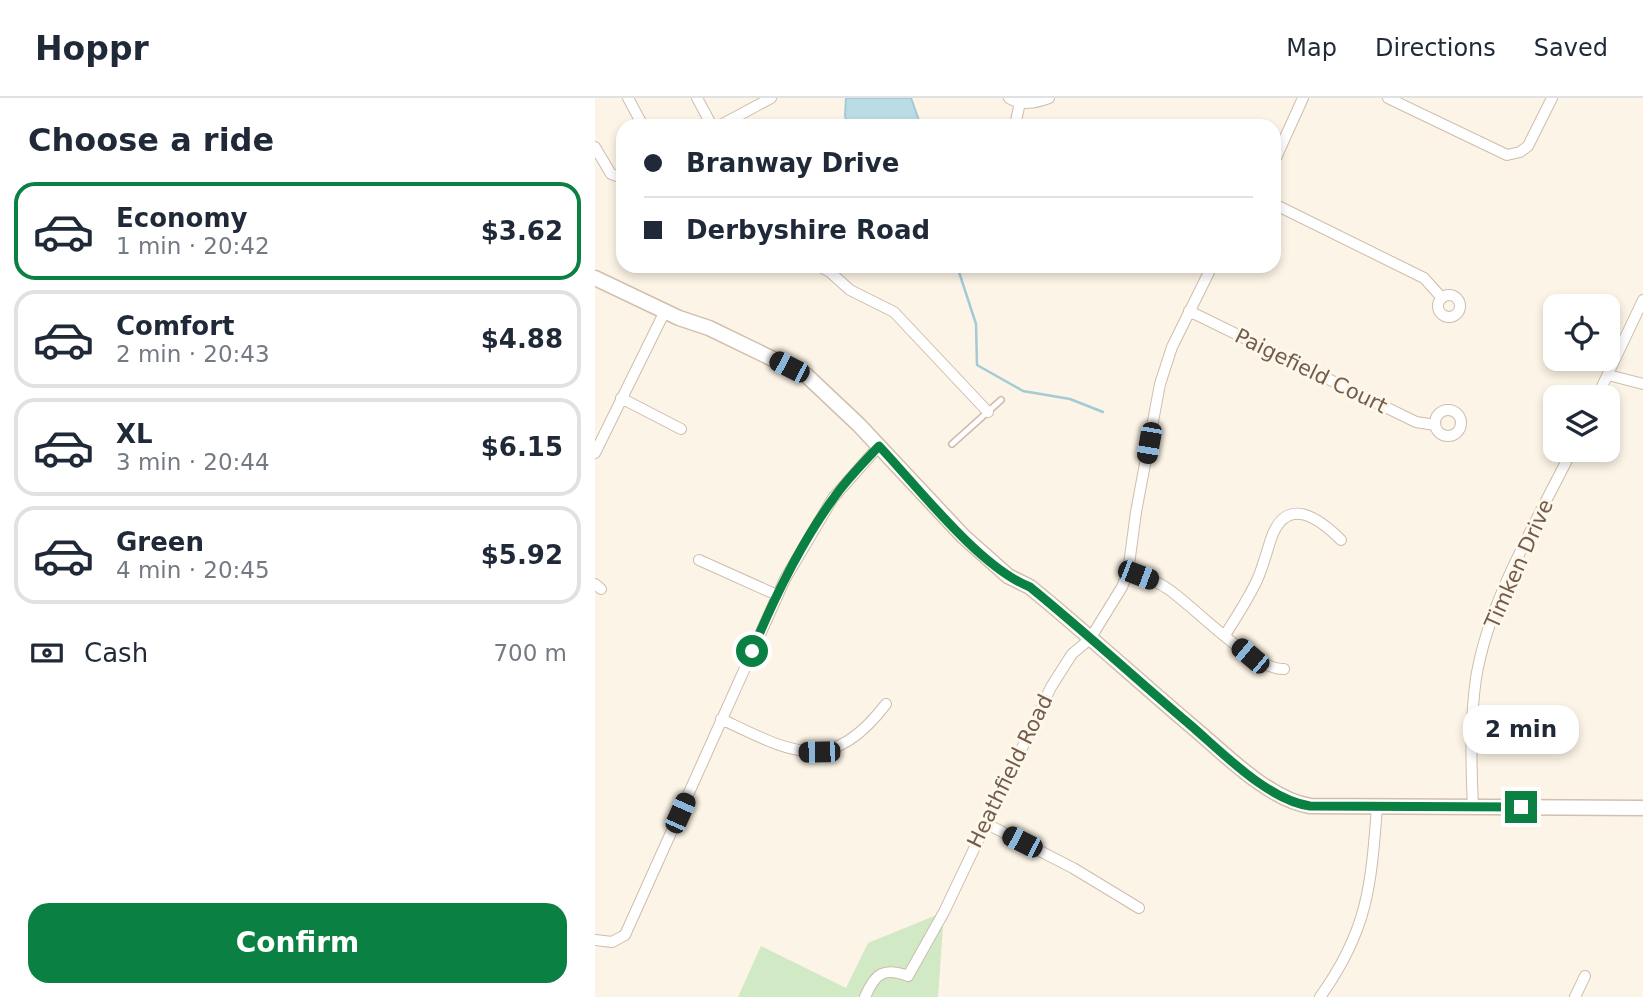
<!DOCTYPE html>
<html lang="en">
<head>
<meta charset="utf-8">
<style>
	body { margin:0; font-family:"DejaVu Sans",sans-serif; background:#f2f2f3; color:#1f2937; height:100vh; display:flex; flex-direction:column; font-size:26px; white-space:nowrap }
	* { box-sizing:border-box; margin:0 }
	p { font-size:23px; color:#747a83 }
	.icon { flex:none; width:38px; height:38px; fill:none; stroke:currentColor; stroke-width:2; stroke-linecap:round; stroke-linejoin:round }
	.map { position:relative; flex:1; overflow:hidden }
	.details { display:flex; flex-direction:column; background:#fff; width:595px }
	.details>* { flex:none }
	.hud { position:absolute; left:21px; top:21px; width:665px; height:154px; border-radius:21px; box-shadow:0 4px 10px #0003; display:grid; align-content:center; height:154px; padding:0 28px; background:#fff }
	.buttons { position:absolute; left:948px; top:196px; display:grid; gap:14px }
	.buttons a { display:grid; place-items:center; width:77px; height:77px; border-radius:14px; background:#fff; box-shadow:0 4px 10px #0003; font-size:35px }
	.end { position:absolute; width:32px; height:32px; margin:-16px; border:9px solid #0b8043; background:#fff; box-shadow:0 0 0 4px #fff }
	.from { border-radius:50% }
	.bubble { position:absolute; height:49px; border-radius:21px; background:#fff; box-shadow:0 4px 10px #0003; font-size:23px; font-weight:600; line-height:49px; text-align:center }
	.car { position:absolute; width:21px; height:42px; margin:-21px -10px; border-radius:9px; box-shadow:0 0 5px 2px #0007; background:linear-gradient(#222 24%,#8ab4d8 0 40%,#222 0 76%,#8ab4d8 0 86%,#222 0) }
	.hud b { display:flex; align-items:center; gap:24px; height:66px; font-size:26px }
	.hud b+b { border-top:2px solid #e0e1e3 }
	.hud i { width:18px; height:18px; background:#1f2937 }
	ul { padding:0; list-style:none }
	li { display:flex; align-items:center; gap:21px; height:98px; margin:0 14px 10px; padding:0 14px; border:4px solid #e0e1e3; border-radius:21px }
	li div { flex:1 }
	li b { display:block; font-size:26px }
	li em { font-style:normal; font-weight:600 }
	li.current { border-color:#0b8043 }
	li>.icon { width:63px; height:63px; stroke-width:1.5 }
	h2 { padding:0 28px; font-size:32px; line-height:84px }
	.pay { display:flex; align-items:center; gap:18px; height:77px; padding:0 28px; font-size:26px }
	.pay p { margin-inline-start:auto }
	.primary-button { display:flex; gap:14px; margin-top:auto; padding:14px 28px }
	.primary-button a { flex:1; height:80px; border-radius:21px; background:#0b8043; color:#fff; font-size:28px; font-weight:600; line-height:80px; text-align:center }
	header { display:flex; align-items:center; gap:42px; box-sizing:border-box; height:98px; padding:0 35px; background:#fff; border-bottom:2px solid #e0e1e3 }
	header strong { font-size:33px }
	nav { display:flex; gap:38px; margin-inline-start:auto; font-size:24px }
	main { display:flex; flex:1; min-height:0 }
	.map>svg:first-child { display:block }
	.green { fill:#d1e9c5 }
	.water { fill:#bbdce5; stroke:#a2cbd6; stroke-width:2 }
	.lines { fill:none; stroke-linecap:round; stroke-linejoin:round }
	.stream { stroke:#a2cbd6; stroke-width:2.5 }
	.lane-casing { stroke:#cdbdad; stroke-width:8 }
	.street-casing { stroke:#cdbdad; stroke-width:12 }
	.secondary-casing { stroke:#d2bfad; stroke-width:17 }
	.lane { stroke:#fff; stroke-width:5 }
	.street { stroke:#fff; stroke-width:10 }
	.secondary { stroke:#fff; stroke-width:14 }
	.route { stroke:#0b8043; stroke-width:9 }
	.labels { text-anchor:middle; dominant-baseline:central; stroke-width:6; stroke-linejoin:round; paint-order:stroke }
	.street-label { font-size:21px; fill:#745c4c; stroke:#fef8ec }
</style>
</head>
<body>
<header>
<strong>Hoppr</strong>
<nav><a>Map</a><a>Directions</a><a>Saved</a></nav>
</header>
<main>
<section class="details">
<h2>Choose a ride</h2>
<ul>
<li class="current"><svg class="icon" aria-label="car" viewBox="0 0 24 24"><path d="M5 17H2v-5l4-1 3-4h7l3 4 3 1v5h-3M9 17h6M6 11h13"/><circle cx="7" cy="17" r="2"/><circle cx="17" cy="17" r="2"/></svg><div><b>Economy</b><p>1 min · 20:42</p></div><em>$3.62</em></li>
<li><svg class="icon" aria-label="car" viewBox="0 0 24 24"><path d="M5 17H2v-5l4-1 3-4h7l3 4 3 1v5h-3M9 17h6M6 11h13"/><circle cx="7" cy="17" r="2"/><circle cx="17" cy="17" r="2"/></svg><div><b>Comfort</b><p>2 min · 20:43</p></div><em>$4.88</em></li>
<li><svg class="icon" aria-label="car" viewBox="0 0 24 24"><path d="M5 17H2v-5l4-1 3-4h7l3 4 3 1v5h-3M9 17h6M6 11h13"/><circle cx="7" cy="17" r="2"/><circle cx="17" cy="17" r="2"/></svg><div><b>XL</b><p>3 min · 20:44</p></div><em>$6.15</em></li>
<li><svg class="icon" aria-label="car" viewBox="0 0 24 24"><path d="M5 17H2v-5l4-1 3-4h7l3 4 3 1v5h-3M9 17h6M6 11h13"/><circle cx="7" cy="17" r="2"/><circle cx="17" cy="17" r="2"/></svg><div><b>Green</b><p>4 min · 20:45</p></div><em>$5.92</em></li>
</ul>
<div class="pay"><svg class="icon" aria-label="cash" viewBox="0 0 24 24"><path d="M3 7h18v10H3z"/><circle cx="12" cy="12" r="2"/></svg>Cash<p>700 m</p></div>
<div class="primary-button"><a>Confirm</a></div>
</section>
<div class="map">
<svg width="1048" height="899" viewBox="0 0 1048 899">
	<rect width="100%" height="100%" fill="#fcf4e6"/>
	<path class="green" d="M 349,814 L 343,899 L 143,899 L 166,848 L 251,890 L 273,845 Z"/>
	<path class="water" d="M 251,0 L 316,0 L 326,28 L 253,28 L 250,18 Z"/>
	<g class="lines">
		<path class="stream" d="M 362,168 L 381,226 L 382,267 L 428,293 L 475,301 L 508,314"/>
		<g class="lane-casing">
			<path id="lane" d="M 357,346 L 406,302"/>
		</g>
		<g class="street-casing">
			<path id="street" d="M 33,0 L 48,28
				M 102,0 L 117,28
				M 414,0 C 426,8 440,5 454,0
				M 793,0 L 912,57 L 925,54 L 933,48 L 957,0
				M 124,28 L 176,0
				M 420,28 L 425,4
				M 0,49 L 16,76 L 28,80
				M 679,64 L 708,0
				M 679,106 L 829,180 L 847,200
				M 224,168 L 235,174 L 255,192 L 299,214 L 393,314
				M843 208a11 11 0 1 1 22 0a11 11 0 1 1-22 0Z
				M 594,213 L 821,324 L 840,327
				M 1013,277 L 1048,286
				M 1002,299 L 1048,202
				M 26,300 L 86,331
				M840 325a13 13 0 1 1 26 0a13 13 0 1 1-26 0Z
				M 0,355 L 70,213
				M 104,462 L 182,497
				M 533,474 C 546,478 561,482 573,491 C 600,509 658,572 689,571
				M 0,486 L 6,491
				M 630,537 C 642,518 654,500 663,480 C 669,466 672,452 677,438 C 693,397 725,421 746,442
				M 126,621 C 196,654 235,679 291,606
				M 878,709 C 876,666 875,623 881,580 C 894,501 942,423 977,352
				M 390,725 L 478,770 L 544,810
				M 0,842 L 17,844 L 30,837 L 190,481 L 238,400 L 284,348
				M 270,899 C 280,875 289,869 313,878 L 349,814 L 456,589 L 477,556 L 495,541 L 527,489 L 533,474 L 541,414 L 565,286 L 577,249 L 617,168
				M 725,899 C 773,832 776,788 782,709
				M 980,899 L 990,878"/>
		</g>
		<g class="secondary-casing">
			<path id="secondary" d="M 0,180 L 84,220 L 114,230 L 211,277 L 264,327 L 368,438 L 413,478 L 435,489 C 489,533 540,580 593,625 C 627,653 672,701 715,708 L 1048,710"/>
		</g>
		<use href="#lane" class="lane"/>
		<use href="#street" class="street"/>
		<use href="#secondary" class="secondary"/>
	</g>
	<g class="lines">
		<path class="route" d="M 157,553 C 179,500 204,448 238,401 C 251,382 268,365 284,348 C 323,389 384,469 435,489 C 489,533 540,580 593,625 C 626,653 672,702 715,708 L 926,709"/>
	</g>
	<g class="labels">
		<g class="street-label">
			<text transform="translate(716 273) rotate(26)">Paigefield Court</text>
			<text transform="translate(924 466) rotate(-66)">Timken Drive</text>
			<text transform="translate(415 673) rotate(-64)">Heathfield Road</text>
		</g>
	</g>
</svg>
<div class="buttons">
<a><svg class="icon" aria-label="locate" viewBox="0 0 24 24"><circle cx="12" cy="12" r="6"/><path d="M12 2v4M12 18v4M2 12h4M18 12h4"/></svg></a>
<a><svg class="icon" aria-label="layers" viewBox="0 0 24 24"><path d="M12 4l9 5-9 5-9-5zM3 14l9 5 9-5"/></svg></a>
</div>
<i class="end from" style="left:157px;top:553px"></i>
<i class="end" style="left:926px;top:709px"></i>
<div class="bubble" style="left:868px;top:607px;width:116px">2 min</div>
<i class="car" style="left:194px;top:269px;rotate:297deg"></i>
<i class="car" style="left:554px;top:345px;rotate:190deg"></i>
<i class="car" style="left:543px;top:477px;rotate:111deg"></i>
<i class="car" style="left:655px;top:558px;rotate:310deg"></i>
<i class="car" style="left:224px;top:654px;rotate:269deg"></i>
<i class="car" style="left:85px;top:715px;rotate:24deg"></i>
<i class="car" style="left:427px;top:744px;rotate:297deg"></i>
<div class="hud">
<b><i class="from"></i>Branway Drive</b>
<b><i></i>Derbyshire Road</b>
</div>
</div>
</main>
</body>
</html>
